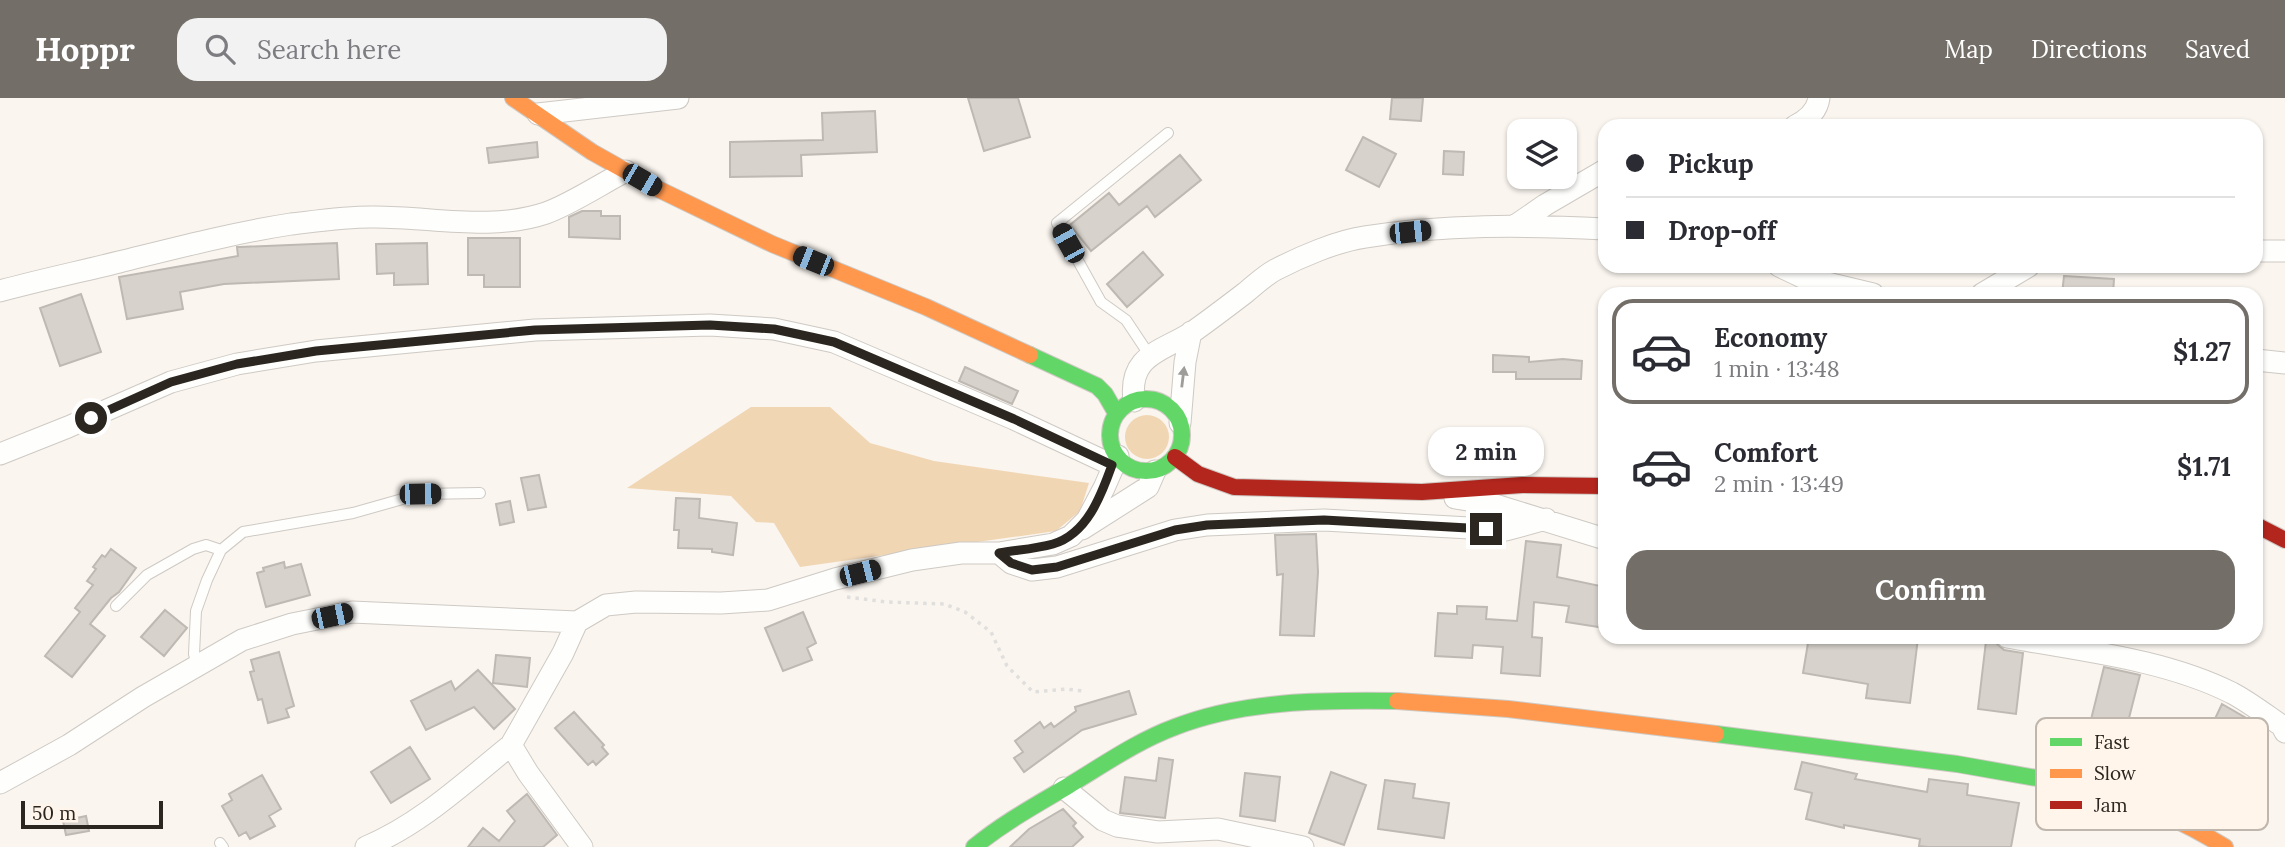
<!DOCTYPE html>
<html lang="en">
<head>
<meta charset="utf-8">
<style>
	body { margin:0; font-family:Lora,serif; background:#f2f2f3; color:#2b2b33; height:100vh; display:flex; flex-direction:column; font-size:26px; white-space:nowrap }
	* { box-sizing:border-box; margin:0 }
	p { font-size:23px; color:#7c7c81 }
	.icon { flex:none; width:38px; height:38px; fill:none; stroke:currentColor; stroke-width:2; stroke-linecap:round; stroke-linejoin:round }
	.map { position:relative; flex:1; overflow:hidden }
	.side { position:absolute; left:1598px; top:189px; width:665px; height:357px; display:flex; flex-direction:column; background:#fff; border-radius:21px; box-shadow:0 2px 5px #0004 }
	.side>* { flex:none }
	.banner { position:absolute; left:1598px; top:21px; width:665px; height:154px; border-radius:21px; box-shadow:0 2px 5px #0004; display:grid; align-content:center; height:154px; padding:0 28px; background:#fff }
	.fabs { position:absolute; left:1507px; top:21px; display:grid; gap:14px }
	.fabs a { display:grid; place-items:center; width:70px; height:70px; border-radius:14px; background:#fff; box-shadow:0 2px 5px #0004; font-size:35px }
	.scale { position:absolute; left:21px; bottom:18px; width:142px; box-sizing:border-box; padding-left:7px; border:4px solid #2b261f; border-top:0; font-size:19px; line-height:24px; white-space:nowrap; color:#2b261f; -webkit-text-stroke:5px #fff5ea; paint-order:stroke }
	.end { position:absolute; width:32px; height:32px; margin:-16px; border:9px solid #2b261f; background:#fff; box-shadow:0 0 0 4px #fff }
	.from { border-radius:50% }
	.bubble { position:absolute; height:49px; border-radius:21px; background:#fff; box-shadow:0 2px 5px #0004; font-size:23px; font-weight:700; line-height:49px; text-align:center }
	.car { position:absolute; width:21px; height:42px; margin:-21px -10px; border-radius:9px; box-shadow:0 0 5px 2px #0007; background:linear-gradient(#222 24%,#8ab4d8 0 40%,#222 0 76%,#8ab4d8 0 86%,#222 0) }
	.banner b { display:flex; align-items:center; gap:24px; height:66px; font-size:26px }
	.banner b+b { border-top:2px solid #e1e1e2 }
	.banner i { width:18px; height:18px; background:#2b2b33 }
	ul { padding:12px 0 0; list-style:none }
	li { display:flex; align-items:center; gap:21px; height:105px; margin:0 14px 10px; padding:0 14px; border:4px solid transparent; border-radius:21px }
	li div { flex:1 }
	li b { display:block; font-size:26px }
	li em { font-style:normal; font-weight:700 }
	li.selected { border-color:#736e68 }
	li>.icon { width:63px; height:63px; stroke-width:1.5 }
	.primary-button { display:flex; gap:14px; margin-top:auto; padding:14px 28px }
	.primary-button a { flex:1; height:80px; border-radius:21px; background:#736e68; color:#fff; font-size:28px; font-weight:700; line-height:80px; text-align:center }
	header { display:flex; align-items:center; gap:42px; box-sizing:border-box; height:98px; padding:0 35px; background:#736e68; color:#fff }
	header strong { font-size:33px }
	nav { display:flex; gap:38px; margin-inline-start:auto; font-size:24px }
	.search { width:490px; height:63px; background:#f2f2f3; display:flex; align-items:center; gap:18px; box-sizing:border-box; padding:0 24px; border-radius:21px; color:#7c7c81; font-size:26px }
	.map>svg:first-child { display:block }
	.green { fill:#f1d6b4 }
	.building { fill:#d7d2cb; stroke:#beb9b2; stroke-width:2 }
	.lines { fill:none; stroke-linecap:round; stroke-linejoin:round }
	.lane-casing { stroke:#cec9c3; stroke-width:12 }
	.street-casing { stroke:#cec9c3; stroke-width:23 }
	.fast-casing { stroke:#cec9c3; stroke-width:18 }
	.slow-casing { stroke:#cec9c3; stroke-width:18 }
	.jam-casing { stroke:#cec9c3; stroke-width:18 }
	.path { stroke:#e0dfdd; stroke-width:3.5; stroke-dasharray:3.5 5; stroke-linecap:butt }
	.lane { stroke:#fefefd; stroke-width:10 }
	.street { stroke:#fefefd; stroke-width:21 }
	.fast { stroke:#63d668; stroke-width:16 }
	.slow { stroke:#ff974d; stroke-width:16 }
	.jam { stroke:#b3261e; stroke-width:16 }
	.oneway { fill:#9f9d99 }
	.route { stroke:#2b261f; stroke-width:9 }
	.key { fill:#fff5ea; stroke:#bfb7ad; stroke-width:2 }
	.key-label { font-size:19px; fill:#2b261f }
</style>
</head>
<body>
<header>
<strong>Hoppr</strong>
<div class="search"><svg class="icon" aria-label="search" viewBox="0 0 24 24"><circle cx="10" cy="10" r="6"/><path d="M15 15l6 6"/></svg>Search here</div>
<nav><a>Map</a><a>Directions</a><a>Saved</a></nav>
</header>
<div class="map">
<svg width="2285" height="749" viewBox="0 0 2285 749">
	<rect width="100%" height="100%" fill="#faf5ef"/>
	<path class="green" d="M 751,309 L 830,309 L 870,345 L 934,363 L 1089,385 L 1080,413 L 1056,433 L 800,469 L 774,425 L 756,424 L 731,398 L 627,390 Z
		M1125 339a22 22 0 1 1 44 0a22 22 0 1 1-44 0Z"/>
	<path class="building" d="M 968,0 L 1018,0 L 1030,39 L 984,53 Z
		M 1392,0 L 1423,0 L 1421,23 L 1390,21 Z
		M 875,13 L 877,54 L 801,57 L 802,78 L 730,79 L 730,44 L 823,42 L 822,15 Z
		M 1363,39 L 1396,56 L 1379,89 L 1346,72 Z
		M 537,44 L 538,59 L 489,65 L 487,50 Z
		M 1444,53 L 1464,54 L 1463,77 L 1443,76 Z
		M 1180,57 L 1201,82 L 1155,119 L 1147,108 L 1091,153 L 1070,127 L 1109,95 L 1119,107 Z
		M 582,113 L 601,113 L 601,118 L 620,118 L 620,141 L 569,139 L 569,119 Z
		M 468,140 L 520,140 L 520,189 L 484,189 L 484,177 L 468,177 Z
		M 337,145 L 339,181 L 224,186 L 180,194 L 183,211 L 127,221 L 119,179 L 238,158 L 237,149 L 240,149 Z
		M 427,145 L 428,186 L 394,187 L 394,175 L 377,176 L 376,146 Z
		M 1143,154 L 1163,177 L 1127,209 L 1107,186 Z
		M 2064,178 L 2114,181 L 2113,196 L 2062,196 Z
		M 81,196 L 101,254 L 60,268 L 40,210 Z
		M 1493,257 L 1529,259 L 1529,264 L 1563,261 L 1582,263 L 1581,281 L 1516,281 L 1516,274 L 1493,274 Z
		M 965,269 L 1018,293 L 1012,306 L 959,283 Z
		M 539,377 L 546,409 L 528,412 L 521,380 Z
		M 676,400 L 700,401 L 699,420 L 737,425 L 733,457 L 712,454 L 712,451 L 678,450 L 679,432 L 674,432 Z
		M 510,403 L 514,424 L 500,427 L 496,406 Z
		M 1316,436 L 1318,474 L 1314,538 L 1280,537 L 1283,476 L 1277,477 L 1275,437 Z
		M 1526,443 L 1561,447 L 1557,479 L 1605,489 L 1605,530 L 1566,524 L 1569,508 L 1534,504 L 1532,539 L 1542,540 L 1540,578 L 1501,575 L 1503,549 L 1473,547 L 1472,560 L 1435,558 L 1438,515 L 1457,516 L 1457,508 L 1487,509 L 1486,521 L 1517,523 Z
		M 111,451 L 136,470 L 119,494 L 111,500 L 90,526 L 105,538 L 72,579 L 45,558 L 80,514 L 75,510 L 93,487 L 87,483 L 96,471 L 93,469 L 102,457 L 105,459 Z
		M 284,464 L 285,470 L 301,466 L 310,497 L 266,509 L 257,475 L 264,473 L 263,470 Z
		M 165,512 L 187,530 L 164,558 L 141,539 Z
		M 803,514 L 816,545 L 807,550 L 812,562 L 783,573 L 765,530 Z
		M 1809,539 L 1918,540 L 1910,605 L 1866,600 L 1868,586 L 1803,575 Z
		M 1986,543 L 1995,544 L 2004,552 L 2023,555 L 2016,616 L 1978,611 Z
		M 279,554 L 294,608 L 286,611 L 289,619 L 268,625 L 262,601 L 258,602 L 250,574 L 254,573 L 251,562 Z
		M 496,557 L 530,560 L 527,589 L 493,585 Z
		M 2104,569 L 2140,577 L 2119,659 L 2084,650 Z
		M 478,572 L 515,611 L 494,631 L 474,609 L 426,632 L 411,603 L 451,583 L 455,592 Z
		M 1129,593 L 1136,616 L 1082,632 L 1024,674 L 1014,660 L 1023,654 L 1015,643 L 1040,624 L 1044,630 L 1051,625 L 1054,629 L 1076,613 L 1075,609 Z
		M 2222,606 L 2253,624 L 2227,681 L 2194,665 Z
		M 574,614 L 604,647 L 602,649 L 608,656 L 596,667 L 593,663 L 588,667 L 555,630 Z
		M 410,649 L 430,681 L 391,705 L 371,674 Z
		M 1159,660 L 1173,662 L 1165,720 L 1120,715 L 1125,679 L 1156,683 Z
		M 1802,664 L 1857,676 L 1855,681 L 1927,694 L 1929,681 L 1968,686 L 1967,697 L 2019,705 L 2011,749 L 1928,749 L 1919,748 L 1920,741 L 1844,727 L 1844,730 L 1806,721 L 1812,695 L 1795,691 Z
		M 1331,674 L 1366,687 L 1344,747 L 1309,735 Z
		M 1245,675 L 1280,679 L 1275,723 L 1240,718 Z
		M 262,677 L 281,711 L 269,718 L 275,728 L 250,741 L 246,734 L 239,738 L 222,708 L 232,702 L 229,696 Z
		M 1385,682 L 1415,686 L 1413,700 L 1449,705 L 1444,740 L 1378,731 Z
		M 527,696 L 557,737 L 543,749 L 468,749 L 483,730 L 499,743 L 515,723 L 507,713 Z
		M 1063,711 L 1076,725 L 1073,728 L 1083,739 L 1072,749 L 1010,749 L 1029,731 Z
		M 86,718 L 89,733 L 66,737 L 63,723 Z"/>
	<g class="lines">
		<g class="lane-casing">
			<path id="lane" d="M 1150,258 L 1126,222 L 1101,204 L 1057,125 L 1168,35
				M 116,508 L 147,477 L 193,451 L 206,447 L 221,452
				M 197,568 L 194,556 L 196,513 L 207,482 L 221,452 L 243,434 L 353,415 L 420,396 L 480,395
				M 220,745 L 223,749"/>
		</g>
		<g class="street-casing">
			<path id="street" d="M 538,16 L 678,0
				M 1795,28 C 1807,22 1817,14 1819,0
				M 1516,127 L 1545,107 L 1605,72
				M 2256,153 L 2285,153
				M 1779,168 L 1802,179 L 1873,196
				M 0,193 C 40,182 79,174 119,164 C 176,150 233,135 291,126 C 317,123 344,119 371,119 C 428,118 490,134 546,115 C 571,106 601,86 626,73
				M 1982,196 L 2029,168
				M 2256,262 L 2285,265
				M 1134,303 C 1128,256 1162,254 1194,233 C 1211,221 1228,208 1245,195 C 1255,187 1264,178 1275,172 C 1300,159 1337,143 1365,139 C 1444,126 1525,127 1605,131
				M 1180,325 L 1185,264 L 1191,234
				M 0,356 L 68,329 L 171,284 L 237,266 L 316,253 L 535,232 L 710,227 L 774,231 L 834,244 L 1014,321 L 1112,367
				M 1455,400 L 1492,406 L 1605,441
				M 1082,431 L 1148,389 L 1155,373
				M 999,455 L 1011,465 L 1032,472 L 1057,469 L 1175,432 L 1207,427 L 1324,422 L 1506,432 L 1546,421
				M 2007,539 C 2082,553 2164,561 2232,595 C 2249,604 2266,617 2282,628 L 2285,634
				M 0,685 L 69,647 L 143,599 L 242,542 L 292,526 L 352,514 L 577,524
				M 1064,690 L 1103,722 L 1117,728 L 1158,734 L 1218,731 L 1303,749
				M 366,749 C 421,726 465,684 511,647
				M 582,749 L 528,675 L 511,647 L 563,555 L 577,524 L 606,507 L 636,504 L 721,505 L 768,502 L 835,481 L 912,462 L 961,455 L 999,455 L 1053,446 L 1071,438 L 1087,422 L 1104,390 L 1118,358"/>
		</g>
		<g class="fast-casing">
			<path id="fast" d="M 1030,257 L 1097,288 L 1105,296 L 1116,315
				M1110 337a36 36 0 1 1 72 0a36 36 0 1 1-72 0Z
				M 1716,636 L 1957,666 L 2065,685
				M 974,749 C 1003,725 1036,707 1068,688 C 1103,667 1137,643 1175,629 C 1244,602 1324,602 1397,603"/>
		</g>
		<g class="slow-casing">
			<path id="slow" d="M 513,0 L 592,54 L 658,91 L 772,146 L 926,209 L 1030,257
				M 1397,603 L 1508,611 L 1716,636
				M 2065,685 C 2123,697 2175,718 2225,749"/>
		</g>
		<g class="jam-casing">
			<path id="jam" d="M 1175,359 L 1198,376 L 1234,389 L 1422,394 L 1522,387 L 1605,388
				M 2256,427 L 2285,442"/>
		</g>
		<path class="path" d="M 847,499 L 887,504 L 944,506 L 965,514 L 991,534 L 1007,568 L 1033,594 L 1066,591 L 1083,593"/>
		<use href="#lane" class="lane"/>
		<use href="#street" class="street"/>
		<use href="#fast" class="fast"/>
		<use href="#slow" class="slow"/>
		<use href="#jam" class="jam"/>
	</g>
	<defs><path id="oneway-solid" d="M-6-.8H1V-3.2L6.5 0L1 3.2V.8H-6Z" transform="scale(1.75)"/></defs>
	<use class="oneway" href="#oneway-solid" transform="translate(1183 279) rotate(-83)"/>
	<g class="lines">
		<path class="route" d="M 91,320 L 171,284 L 237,266 L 316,253 L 535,232 L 710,227 L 774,231 L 834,244 L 1014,321 L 1112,367 C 1101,398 1087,436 1053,446 C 1035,451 1016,452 999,455 L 1011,465 L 1032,472 L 1057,469 L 1175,432 L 1207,427 L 1324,422 L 1486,431"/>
	</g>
	<rect x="2036" y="620" width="232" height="112" rx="10" class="key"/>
	<rect x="2050" y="640" width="32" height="8" fill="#63d668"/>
	<rect x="2050" y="671" width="32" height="9" fill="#ff974d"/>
	<rect x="2050" y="703" width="32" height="8" fill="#b3261e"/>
	<g class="key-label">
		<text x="2094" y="651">Fast</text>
		<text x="2094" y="682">Slow</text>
		<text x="2094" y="714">Jam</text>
	</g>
</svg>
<div class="fabs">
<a><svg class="icon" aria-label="layers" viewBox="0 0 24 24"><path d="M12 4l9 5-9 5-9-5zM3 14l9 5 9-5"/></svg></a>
</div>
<div class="scale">50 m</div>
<i class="end from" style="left:91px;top:320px"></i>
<i class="end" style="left:1486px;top:431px"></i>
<div class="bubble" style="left:1428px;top:329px;width:116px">2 min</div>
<i class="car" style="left:642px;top:82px;rotate:120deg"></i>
<i class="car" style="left:1410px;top:134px;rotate:84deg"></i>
<i class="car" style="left:1068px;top:145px;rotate:331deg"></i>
<i class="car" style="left:813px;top:163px;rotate:292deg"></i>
<i class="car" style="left:420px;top:396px;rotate:89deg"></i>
<i class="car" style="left:860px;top:475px;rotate:76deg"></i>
<i class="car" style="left:332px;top:518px;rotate:78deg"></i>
<div class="banner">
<b><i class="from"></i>Pickup</b>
<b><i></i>Drop-off</b>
</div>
<section class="side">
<ul>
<li class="selected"><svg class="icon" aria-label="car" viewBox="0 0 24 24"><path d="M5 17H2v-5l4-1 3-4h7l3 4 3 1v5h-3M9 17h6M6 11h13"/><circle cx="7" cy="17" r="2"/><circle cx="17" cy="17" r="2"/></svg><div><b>Economy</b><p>1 min · 13:48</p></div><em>$1.27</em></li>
<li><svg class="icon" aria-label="car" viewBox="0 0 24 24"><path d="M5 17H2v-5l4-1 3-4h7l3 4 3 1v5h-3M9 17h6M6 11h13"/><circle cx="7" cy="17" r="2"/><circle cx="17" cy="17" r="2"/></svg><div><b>Comfort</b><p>2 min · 13:49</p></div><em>$1.71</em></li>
</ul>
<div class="primary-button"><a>Confirm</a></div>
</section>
</div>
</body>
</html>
